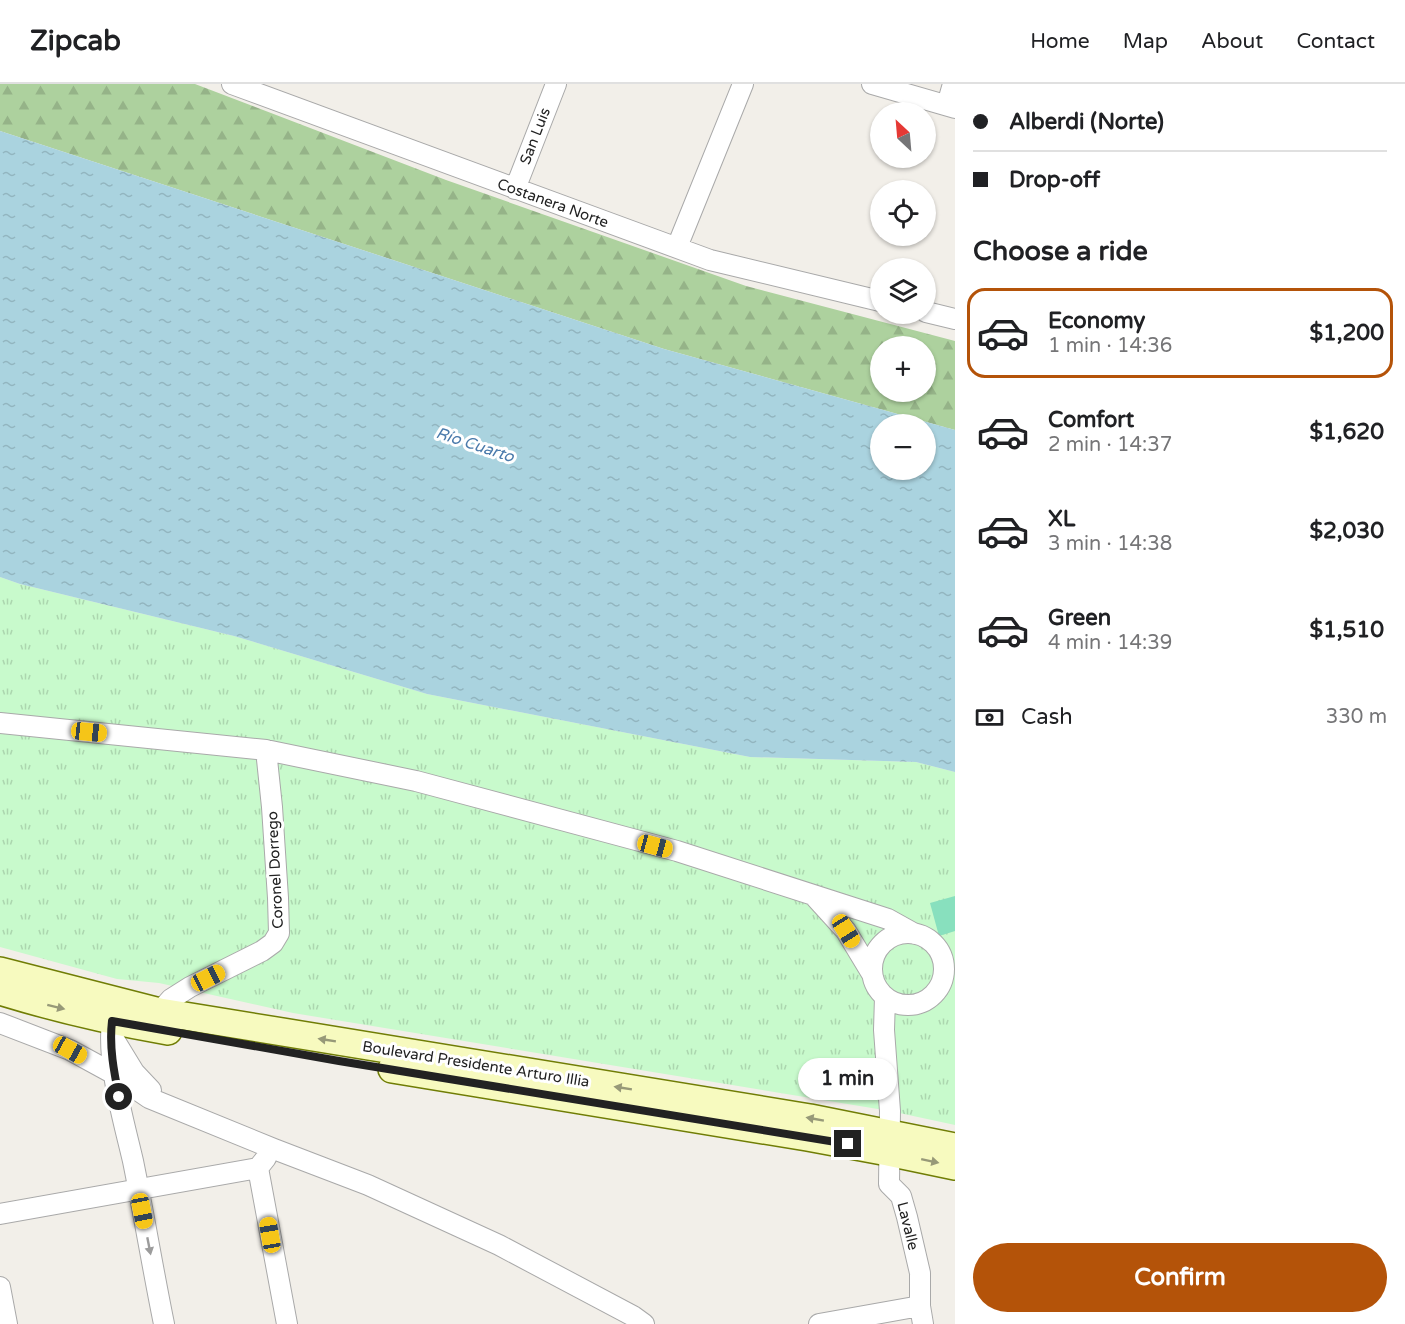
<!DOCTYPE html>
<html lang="en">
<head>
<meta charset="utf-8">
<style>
	body { margin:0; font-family:"Varela Round",sans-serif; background:#f2f2f2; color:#202124; height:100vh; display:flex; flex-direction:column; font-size:22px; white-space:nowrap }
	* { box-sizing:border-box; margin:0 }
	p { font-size:20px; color:#757577 }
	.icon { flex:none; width:33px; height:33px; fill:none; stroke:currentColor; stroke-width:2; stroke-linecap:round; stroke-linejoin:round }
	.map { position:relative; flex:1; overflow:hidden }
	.details { display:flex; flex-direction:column; background:#fff; width:450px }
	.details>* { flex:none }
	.banner { display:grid; align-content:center; height:132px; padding:0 18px; background:#fff }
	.needle { width:39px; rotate:334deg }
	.buttons { position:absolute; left:870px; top:18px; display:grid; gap:12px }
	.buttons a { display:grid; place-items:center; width:66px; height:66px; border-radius:50%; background:#fff; box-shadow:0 2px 4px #0004; font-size:30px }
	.end { position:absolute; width:27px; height:27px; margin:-14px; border:8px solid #222; background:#fff; box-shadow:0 0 0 3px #fff }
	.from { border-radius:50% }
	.bubble { position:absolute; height:42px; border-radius:21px; background:#fff; box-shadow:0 2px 4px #0004; font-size:20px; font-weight:800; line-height:42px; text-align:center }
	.car { position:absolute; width:18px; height:36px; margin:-18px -9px; border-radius:8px; box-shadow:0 0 4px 2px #0007; background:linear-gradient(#f5c518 24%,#345 0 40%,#f5c518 0 76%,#345 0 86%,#f5c518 0) }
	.banner b { display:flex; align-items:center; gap:21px; height:57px; font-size:22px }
	.banner b+b { border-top:2px solid #e0e0e0 }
	.banner i { width:15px; height:15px; background:#202124 }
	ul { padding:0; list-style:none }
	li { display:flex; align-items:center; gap:18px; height:90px; margin:0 12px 9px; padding:0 6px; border:3px solid transparent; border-radius:18px }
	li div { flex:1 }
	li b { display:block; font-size:22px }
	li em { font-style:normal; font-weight:800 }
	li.active { border-color:#b45309 }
	li>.icon { width:54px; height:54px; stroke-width:1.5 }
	h2 { padding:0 18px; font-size:27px; line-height:72px }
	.pay { display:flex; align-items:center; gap:15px; height:66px; padding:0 18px; font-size:22px }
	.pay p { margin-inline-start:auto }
	.button { display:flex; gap:12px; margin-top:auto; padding:12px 18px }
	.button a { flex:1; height:69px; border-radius:36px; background:#b45309; color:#fff; font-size:24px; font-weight:800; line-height:69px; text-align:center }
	header { display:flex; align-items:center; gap:36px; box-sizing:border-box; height:84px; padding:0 30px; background:#fff; border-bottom:2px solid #e0e0e0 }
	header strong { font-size:28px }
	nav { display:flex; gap:33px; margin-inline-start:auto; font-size:21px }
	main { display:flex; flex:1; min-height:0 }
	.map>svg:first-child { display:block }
	.forest { fill:url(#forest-firs); fill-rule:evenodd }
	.park { fill:url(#park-tufts) }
	.pitch { fill:#88e0be }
	.water { fill:url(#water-ripples); fill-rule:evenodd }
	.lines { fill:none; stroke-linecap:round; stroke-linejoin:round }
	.street-casing { stroke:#a9a9a9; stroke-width:22 }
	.secondary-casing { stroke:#707d05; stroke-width:30 }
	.street { stroke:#fff; stroke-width:20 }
	.secondary { stroke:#f7fabf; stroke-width:27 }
	.oneway { fill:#979978 }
	.oneway2 { fill:#9c9c9c }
	.route { stroke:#222; stroke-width:8 }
	.labels { text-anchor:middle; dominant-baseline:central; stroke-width:6; stroke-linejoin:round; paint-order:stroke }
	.street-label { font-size:15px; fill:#222; stroke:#fff }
	.water-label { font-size:16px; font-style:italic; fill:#4a7aab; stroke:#fff }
</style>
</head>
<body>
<header>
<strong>Zipcab</strong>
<nav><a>Home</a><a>Map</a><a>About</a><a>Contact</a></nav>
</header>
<main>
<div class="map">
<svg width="955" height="1240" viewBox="0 0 955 1240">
	<defs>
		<pattern id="forest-firs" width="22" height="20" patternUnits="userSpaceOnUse" patternTransform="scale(1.5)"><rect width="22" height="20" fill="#add19e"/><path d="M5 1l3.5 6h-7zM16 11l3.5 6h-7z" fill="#95b388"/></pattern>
		<pattern id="park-tufts" width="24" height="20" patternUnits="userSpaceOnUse" patternTransform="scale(1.5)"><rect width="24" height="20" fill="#c8facc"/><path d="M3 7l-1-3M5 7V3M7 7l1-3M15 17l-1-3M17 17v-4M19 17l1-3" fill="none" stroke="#acd6af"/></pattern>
		<pattern id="water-ripples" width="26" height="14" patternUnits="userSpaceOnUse" patternTransform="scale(1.5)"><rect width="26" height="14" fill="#aad3df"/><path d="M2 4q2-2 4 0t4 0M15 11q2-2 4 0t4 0" fill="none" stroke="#92b5bf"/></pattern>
	</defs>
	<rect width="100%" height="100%" fill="#f2efe9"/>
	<path class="forest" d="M 0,0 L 195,0 L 446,96 L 746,202 L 955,257 L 955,346 L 664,265 L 0,47 ZM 880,262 L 926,262 L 926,308 L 880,308 Z"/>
	<path class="park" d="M 0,493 L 20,500 L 234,552 L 427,610 L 750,673 L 916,678 L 955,688 L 955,1041 L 890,1027 L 293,929 L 159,899 L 117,895 L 0,863 Z"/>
	<path class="pitch" d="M 955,812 L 955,847 L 939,852 L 930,819 Z"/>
	<path class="water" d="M 0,47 L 664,265 L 955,346 L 955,688 L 916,678 L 750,673 L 427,610 L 234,552 L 20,500 L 0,493 ZM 880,340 L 926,340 L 926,386 L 880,386 Z"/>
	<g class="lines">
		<g class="street-casing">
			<path id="street" d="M 232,0 L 710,176 L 880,217
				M 872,0 L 955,24
				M 947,21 L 953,0
				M 515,105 L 556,0
				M 677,163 L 743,0
				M 926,228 L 955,235
				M 0,639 L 266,666 L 416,697 L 677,767 L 888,835 L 915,850
				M 816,814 L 846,847 L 872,890
				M872 885a36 36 0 1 1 72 0a36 36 0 1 1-72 0Z
				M 885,913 L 884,946 L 890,1027 L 889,1100 L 901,1112 L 907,1133 L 920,1189 L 920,1222 L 923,1240
				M 154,934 L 171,915 L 190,903 L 262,867 L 273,859 L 279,849 L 278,814 L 272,723 L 266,666
				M 112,937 C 107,981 123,1034 133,1077 C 144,1131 153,1186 164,1240
				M 0,939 L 70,966 L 114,990 L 149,1014 L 274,1065 L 368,1101 L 499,1161 L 633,1232 L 644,1240
				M 112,952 L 134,988 L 151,1006
				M 266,1074 L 258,1084 L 287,1240
				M 0,1130 L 258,1084
				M 0,1203 L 7,1240
				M 819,1240 L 920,1222"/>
		</g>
		<g class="secondary-casing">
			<path id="secondary" d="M 0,887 L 160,928 L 810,1034 L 955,1063
				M 0,907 C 55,924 111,937 168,947
				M 392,985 L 807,1053 L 888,1068 L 955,1082"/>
		</g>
		<use href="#street" class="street"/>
		<use href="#secondary" class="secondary"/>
	</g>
	<defs><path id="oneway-solid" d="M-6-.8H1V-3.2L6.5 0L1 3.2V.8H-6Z" transform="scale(1.5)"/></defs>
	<g class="oneway">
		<use href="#oneway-solid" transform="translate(56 923) rotate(14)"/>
		<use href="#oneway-solid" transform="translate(327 956) rotate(-171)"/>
		<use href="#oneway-solid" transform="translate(623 1004) rotate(-171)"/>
		<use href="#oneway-solid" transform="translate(815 1035) rotate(-170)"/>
		<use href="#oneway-solid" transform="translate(930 1077) rotate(12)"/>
	</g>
	<use class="oneway2" href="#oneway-solid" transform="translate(149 1162) rotate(79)"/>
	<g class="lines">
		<path class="route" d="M 119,1013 C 114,988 109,963 112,937 L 339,977 L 848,1060"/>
	</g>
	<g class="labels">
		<g class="street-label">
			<text transform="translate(535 52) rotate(-69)">San Luis</text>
			<text transform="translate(553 119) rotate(20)">Costanera Norte</text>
			<text transform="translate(275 786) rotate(-93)">Coronel Dorrego</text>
			<text transform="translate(476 980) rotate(9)">Boulevard Presidente Arturo Illia</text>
			<text transform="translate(908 1142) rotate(76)">Lavalle</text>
		</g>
		<g class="water-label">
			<text transform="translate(475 361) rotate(18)">Río Cuarto</text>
		</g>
	</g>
</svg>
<div class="buttons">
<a><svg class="needle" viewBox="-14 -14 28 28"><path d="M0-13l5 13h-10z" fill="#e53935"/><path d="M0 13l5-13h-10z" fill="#757577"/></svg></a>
<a><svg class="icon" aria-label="locate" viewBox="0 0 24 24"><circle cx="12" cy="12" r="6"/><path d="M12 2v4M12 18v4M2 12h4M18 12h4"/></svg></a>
<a><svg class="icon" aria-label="layers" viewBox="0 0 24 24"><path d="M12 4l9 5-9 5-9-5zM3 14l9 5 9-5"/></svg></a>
<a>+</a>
<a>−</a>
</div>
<i class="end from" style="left:119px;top:1013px"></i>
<i class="end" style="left:848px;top:1060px"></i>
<div class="bubble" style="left:798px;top:974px;width:99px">1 min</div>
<i class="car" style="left:89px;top:648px;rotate:96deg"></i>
<i class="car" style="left:655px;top:762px;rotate:105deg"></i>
<i class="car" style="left:846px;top:847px;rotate:148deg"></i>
<i class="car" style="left:208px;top:894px;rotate:63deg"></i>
<i class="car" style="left:70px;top:966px;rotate:119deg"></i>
<i class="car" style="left:142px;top:1127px;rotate:169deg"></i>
<i class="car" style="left:270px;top:1151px;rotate:350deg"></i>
</div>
<section class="details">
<div class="banner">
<b><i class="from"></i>Alberdi (Norte)</b>
<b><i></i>Drop-off</b>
</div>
<h2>Choose a ride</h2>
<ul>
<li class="active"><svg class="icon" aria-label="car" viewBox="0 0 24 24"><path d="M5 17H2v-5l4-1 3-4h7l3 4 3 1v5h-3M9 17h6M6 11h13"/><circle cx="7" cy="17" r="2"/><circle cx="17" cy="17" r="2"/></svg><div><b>Economy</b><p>1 min · 14:36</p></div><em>$1,200</em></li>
<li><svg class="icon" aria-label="car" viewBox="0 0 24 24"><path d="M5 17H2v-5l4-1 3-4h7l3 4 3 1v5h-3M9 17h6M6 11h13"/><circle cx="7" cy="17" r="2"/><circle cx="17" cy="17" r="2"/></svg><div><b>Comfort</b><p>2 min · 14:37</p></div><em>$1,620</em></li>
<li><svg class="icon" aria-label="car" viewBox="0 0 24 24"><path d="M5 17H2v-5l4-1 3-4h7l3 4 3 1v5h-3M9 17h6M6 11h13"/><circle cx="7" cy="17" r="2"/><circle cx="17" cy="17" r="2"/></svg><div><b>XL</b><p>3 min · 14:38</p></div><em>$2,030</em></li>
<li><svg class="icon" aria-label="car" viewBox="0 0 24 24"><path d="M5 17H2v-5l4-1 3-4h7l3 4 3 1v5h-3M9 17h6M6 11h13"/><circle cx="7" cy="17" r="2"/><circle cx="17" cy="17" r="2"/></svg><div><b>Green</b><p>4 min · 14:39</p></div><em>$1,510</em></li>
</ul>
<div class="pay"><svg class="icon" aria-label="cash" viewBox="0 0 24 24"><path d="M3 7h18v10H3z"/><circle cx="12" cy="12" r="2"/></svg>Cash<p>330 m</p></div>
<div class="button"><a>Confirm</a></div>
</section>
</main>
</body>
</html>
